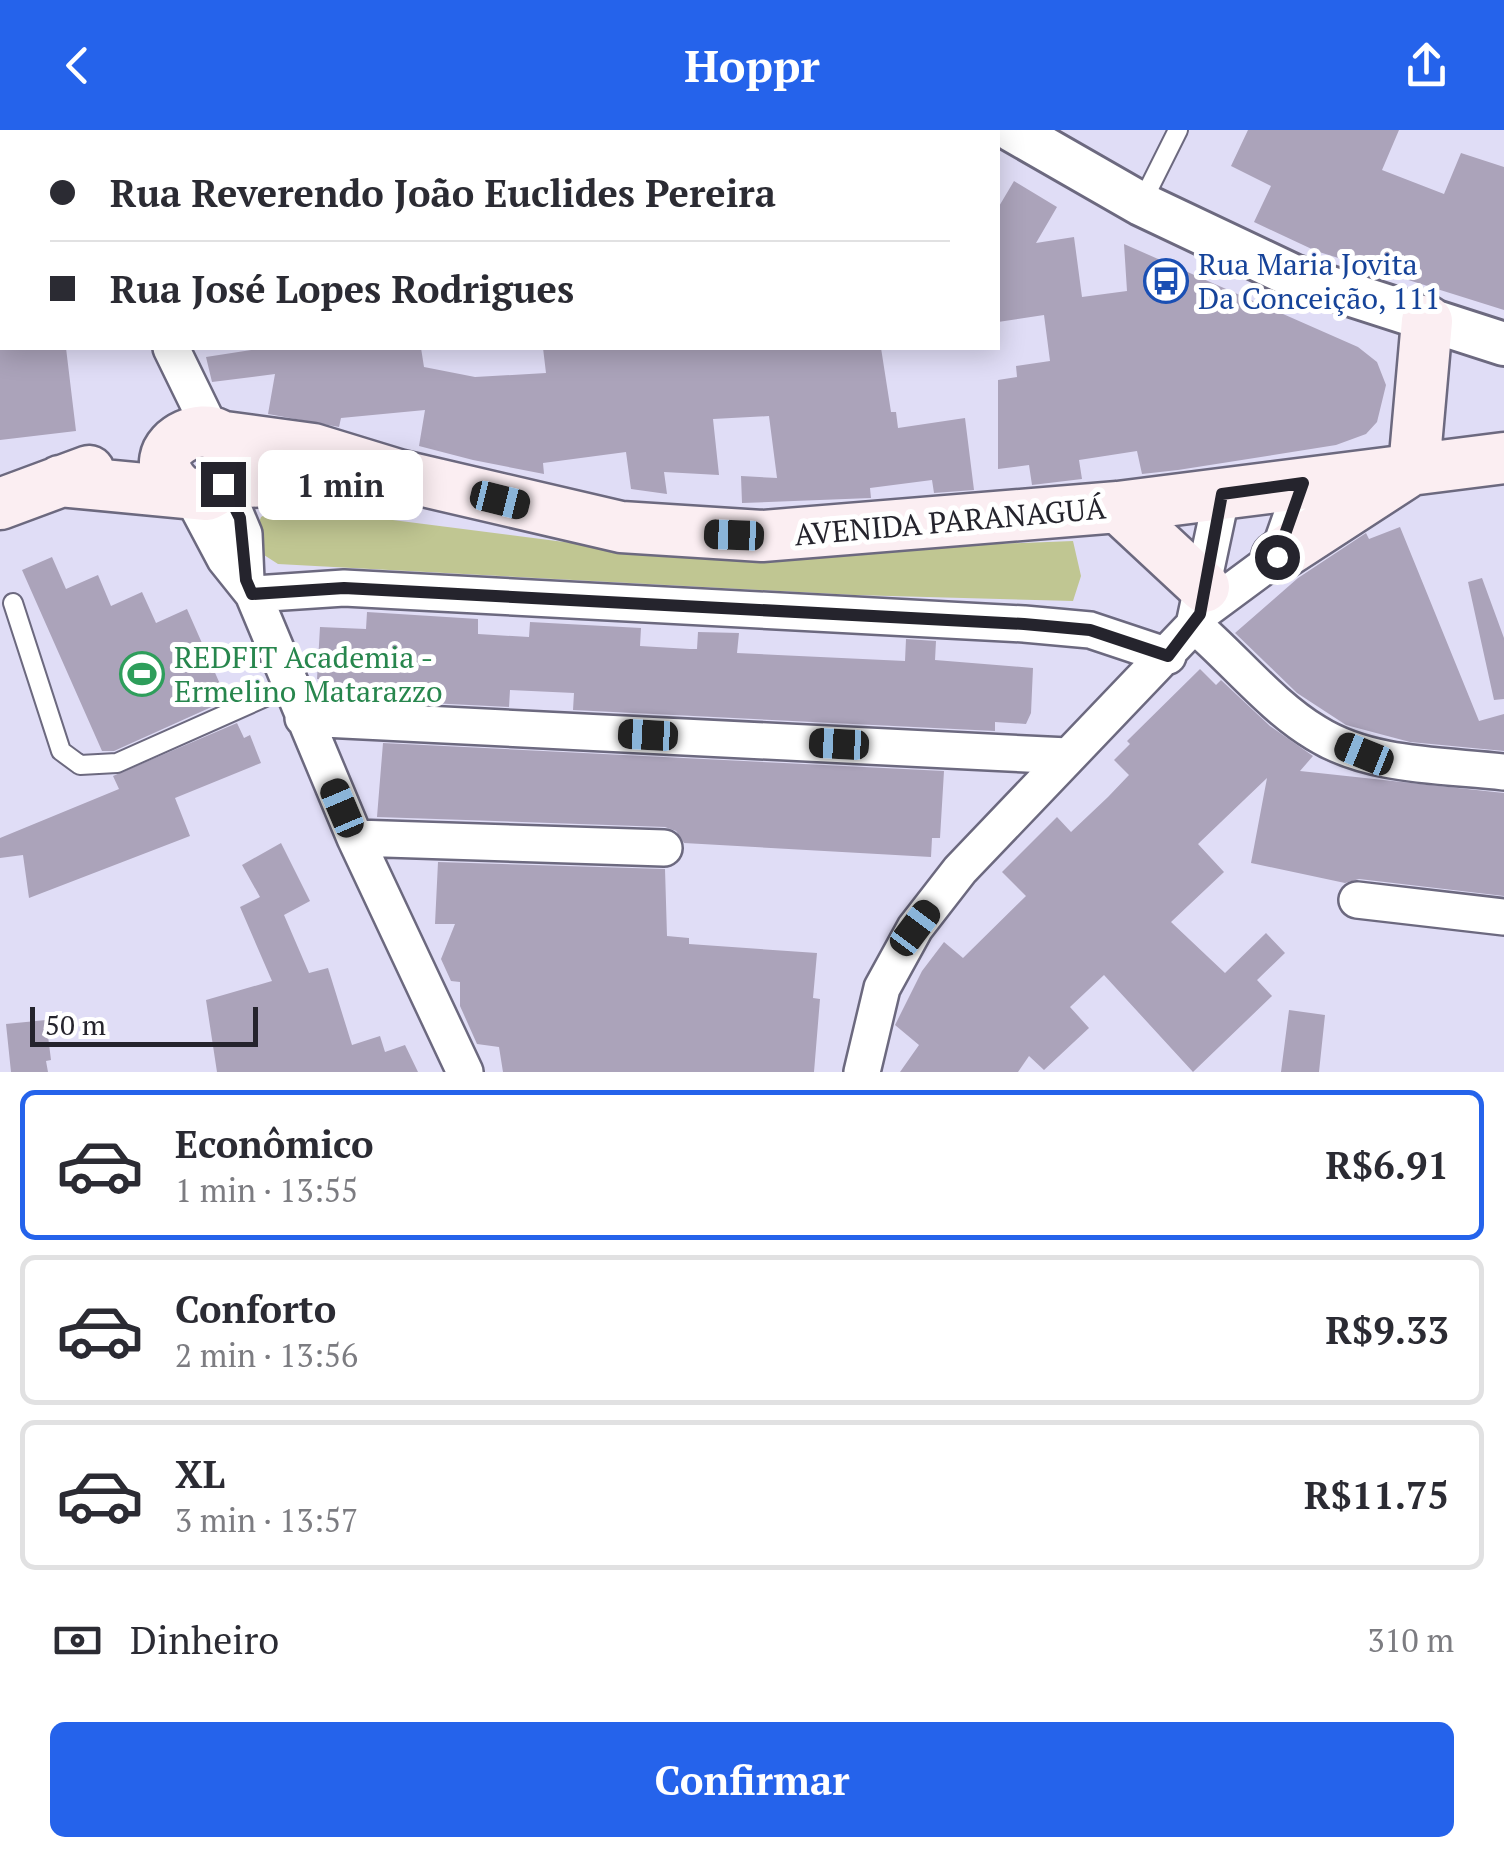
<!DOCTYPE html>
<html lang="pt">
<head>
<meta charset="utf-8">
<style>
	body { margin:0; font-family:"PT Serif",serif; background:#f2f2f3; color:#2b2b33; height:100vh; display:flex; flex-direction:column; font-size:38px; white-space:nowrap }
	* { box-sizing:border-box; margin:0 }
	p { font-size:32px; color:#7c7c81 }
	.icon { flex:none; width:55px; height:55px; fill:none; stroke:currentColor; stroke-width:2; stroke-linecap:round; stroke-linejoin:round }
	.map { position:relative; height:942px; overflow:hidden }
	.panel { display:flex; flex-direction:column; background:#fff; flex:1 }
	.panel>* { flex:none }
	.guide { position:absolute; left:0px; top:0px; width:1000px; height:220px; box-shadow:0 5px 25px #0003; display:grid; align-content:center; height:220px; padding:0 50px; background:#fff }
	.scale { position:absolute; left:30px; bottom:25px; width:228px; box-sizing:border-box; padding-left:10px; border:5px solid #25242d; border-top:0; font-size:28px; line-height:35px; white-space:nowrap; color:#25242d; -webkit-text-stroke:8px #fff; paint-order:stroke }
	.end { position:absolute; width:45px; height:45px; margin:-22px; border:12px solid #25242d; background:#fff; box-shadow:0 0 0 5px #fff }
	.from { border-radius:50% }
	.bubble { position:absolute; height:70px; border-radius:15px; background:#fff; box-shadow:0 5px 25px #0003; font-size:32px; font-weight:700; line-height:70px; text-align:center }
	.car { position:absolute; width:30px; height:60px; margin:-30px -15px; border-radius:12px; box-shadow:0 0 8px 2px #0007; background:linear-gradient(#222 24%,#8ab4d8 0 40%,#222 0 76%,#8ab4d8 0 86%,#222 0) }
	.guide b { display:flex; align-items:center; gap:35px; height:95px; font-size:38px }
	.guide b+b { border-top:2px solid #e1e1e2 }
	.guide i { width:25px; height:25px; background:#2b2b33 }
	ul { padding:18px 0 0; list-style:none }
	li { display:flex; align-items:center; gap:30px; height:150px; margin:0 20px 15px; padding:0 30px; border:5px solid #e1e1e2; border-radius:15px }
	li div { flex:1 }
	li b { display:block; font-size:38px }
	li em { font-style:normal; font-weight:700 }
	li.active { border-color:#2563eb }
	li>.icon { width:90px; height:90px; stroke-width:1.5 }
	.pay { display:flex; align-items:center; gap:25px; height:110px; padding:0 50px; font-size:38px }
	.pay p { margin-inline-start:auto }
	.button { display:flex; gap:20px; margin-top:auto; padding:20px 50px }
	.button a { flex:1; height:115px; border-radius:15px; background:#2563eb; color:#fff; font-size:40px; font-weight:700; line-height:115px; text-align:center }
	header { display:flex; justify-content:space-between; align-items:center; height:130px; padding:0 50px; background:#2563eb; color:#fff; font-size:45px; font-weight:700 }
	.map>svg:first-child { display:block }
	.green { fill:#c0c692 }
	.building { fill:#aba3ba }
	.lines { fill:none; stroke-linecap:round; stroke-linejoin:round }
	.service-casing { stroke:#6c697f; stroke-width:22 }
	.minor-casing { stroke:#6c697f; stroke-width:40 }
	.tertiary-casing { stroke:#6c697f; stroke-width:48 }
	.secondary-casing { stroke:#6c697f; stroke-width:55 }
	.service { stroke:#fff; stroke-width:18 }
	.minor { stroke:#fff; stroke-width:35 }
	.tertiary { stroke:#fff; stroke-width:42 }
	.secondary { stroke:#fbeef2; stroke-width:50 }
	.route { stroke:#25242d; stroke-width:12 }
	.labels { text-anchor:middle; dominant-baseline:central; stroke-width:10; stroke-linejoin:round; paint-order:stroke }
	.transit-label { font-size:30px; fill:#164399; stroke:#fff; text-anchor:start }
	.street-label { font-size:30px; fill:#25242d; stroke:#fff }
	.leisure-label { font-size:30px; fill:#27864d; stroke:#fff; text-anchor:start }
</style>
</head>
<body>
<header><svg class="icon" aria-label="back" viewBox="0 0 24 24"><path d="M15 5l-7 7 7 7"/></svg>Hoppr<svg class="icon" aria-label="share" viewBox="0 0 24 24"><path d="M12 15V3M7 8l5-5 5 5M5 13v7h14v-7"/></svg></header>
<div class="map">
<svg width="1504" height="942" viewBox="0 0 1504 942">
	<rect width="100%" height="100%" fill="#e0ddf6"/>
	<path class="green" d="M 274,380 L 338,383 L 673,426 L 1073,411 L 1081,446 L 1073,471 L 854,465 L 278,434 L 264,425 L 254,407 L 261,387 Z"/>
	<path class="building" d="M 1248,0 L 1399,0 L 1382,40 L 1444,64 L 1461,23 L 1504,37 L 1504,180 L 1316,121 L 1254,92 L 1271,56 L 1231,36 Z
		M 1014,51 L 1057,77 L 1036,113 L 1074,107 L 1082,167 L 1127,161 L 1124,114 L 1358,217 L 1377,232 L 1386,255 L 1377,292 L 1366,304 L 1336,315 L 1178,340 L 1142,344 L 1137,321 L 1079,330 L 1082,349 L 1032,355 L 1029,335 L 998,339 L 998,250 L 1017,247 L 1016,236 L 1050,231 L 1044,185 L 998,192 L 998,78 Z
		M 0,218 L 66,218 L 76,301 L 0,310 Z
		M 265,218 L 421,218 L 424,237 L 475,247 L 546,243 L 543,218 L 881,218 L 891,282 L 896,282 L 898,298 L 965,288 L 974,360 L 934,363 L 932,350 L 870,358 L 871,368 L 742,373 L 741,346 L 777,348 L 769,286 L 713,289 L 719,345 L 664,342 L 667,364 L 631,359 L 626,322 L 543,333 L 544,344 L 473,330 L 419,316 L 425,280 L 341,288 L 339,297 L 268,284 L 275,244 L 212,252 L 206,227 Z
		M 1400,397 L 1479,591 L 1504,584 L 1504,621 L 1410,612 L 1346,595 L 1297,563 L 1235,503 L 1298,448 L 1366,403 L 1369,409 Z
		M 52,427 L 66,459 L 98,445 L 111,476 L 142,462 L 156,493 L 187,479 L 227,570 L 114,621 L 102,621 L 22,440 Z
		M 1482,448 L 1504,508 L 1504,569 L 1494,570 L 1468,452 Z
		M 367,482 L 478,489 L 478,504 L 529,507 L 530,492 L 641,498 L 640,516 L 690,519 L 697,519 L 698,502 L 739,503 L 737,523 L 905,531 L 906,509 L 936,511 L 935,530 L 1033,538 L 1031,583 L 1026,594 L 995,592 L 995,601 L 573,580 L 574,563 L 510,560 L 509,577 L 329,568 L 330,550 L 317,549 L 320,497 L 366,499 Z
		M 1200,539 L 1216,555 L 1221,550 L 1270,596 L 1313,626 L 1300,641 L 1504,663 L 1504,766 L 1359,749 L 1345,753 L 1251,733 L 1267,648 L 1198,714 L 1224,742 L 1171,792 L 1225,843 L 1266,803 L 1285,823 L 1257,850 L 1272,866 L 1193,942 L 1104,845 L 1070,877 L 1089,898 L 1044,940 L 1029,926 L 1018,942 L 900,942 L 919,915 L 895,895 L 922,841 L 944,812 L 963,828 L 1026,766 L 1002,742 L 1057,687 L 1071,702 L 1108,667 L 1129,645 L 1114,630 L 1130,614 L 1127,611 Z
		M 237,593 L 244,608 L 250,605 L 261,633 L 175,668 L 190,706 L 29,768 L 23,725 L 0,728 L 0,708 L 119,659 L 113,646 Z
		M 383,613 L 944,641 L 940,708 L 932,708 L 931,727 L 684,713 L 676,701 L 665,697 L 377,687 Z
		M 281,713 L 310,771 L 284,785 L 309,843 L 328,838 L 352,915 L 380,906 L 385,922 L 405,915 L 418,942 L 217,942 L 206,870 L 272,851 L 240,777 L 260,767 L 242,735 Z
		M 438,732 L 665,739 L 667,806 L 689,808 L 689,814 L 817,823 L 813,868 L 820,869 L 814,942 L 503,942 L 499,917 L 477,914 L 460,876 L 460,852 L 451,851 L 441,829 L 455,794 L 435,794 Z
		M 1289,880 L 1325,885 L 1319,942 L 1281,942 Z
		M 46,890 L 51,930 L 46,931 L 48,942 L 11,942 L 6,894 Z"/>
	<g class="lines">
		<g class="service-casing">
			<path id="service" d="M 1141,74 L 1178,0
				M 13,473 L 61,621 L 80,635 L 117,633 L 290,556"/>
		</g>
		<g class="minor-casing">
			<path id="minor" d="M 166,0 L 166,2
				M 171,218 L 213,304
				M 223,354 L 244,404 L 246,450
				M 191,365 L 225,429 L 253,464 L 355,708 L 465,942
				M 253,464 L 344,458 L 1024,494 L 1090,500 L 1168,526
				M 1200,484 L 1277,427 L 1303,353
				M 1194,495 C 1234,529 1271,576 1316,603 C 1370,637 1443,635 1504,642
				M 303,588 L 1068,626
				M 355,708 L 664,718
				M 1357,770 L 1504,787
				M 862,942 L 882,858 L 915,798 L 960,740 L 1194,495 L 1222,364"/>
		</g>
		<g class="tertiary-casing">
			<path id="tertiary" d="M 1012,0 L 1141,74 L 1293,146 L 1504,214
				M 198,2 L 212,0
				M 0,32 L 2,32"/>
		</g>
		<g class="secondary-casing">
			<path id="secondary" d="M 217,306 L 313,319 L 398,345 L 621,397 L 762,406 L 1118,377 L 1504,328
				M 60,351 L 207,365 C 219,359 230,351 231,336 C 238,267 119,315 185,363
				M 225,353 L 353,347
				M 0,374 L 89,341
				M 1118,377 L 1204,457
				M 1277,427 L 1414,338 L 1427,191"/>
		</g>
		<use href="#service" class="service"/>
		<use href="#minor" class="minor"/>
		<use href="#tertiary" class="tertiary"/>
		<use href="#secondary" class="secondary"/>
	</g>
	<g class="lines">
		<path class="route" d="M 223,354 L 240,388 L 246,450 L 252,464 L 344,458 L 1024,494 L 1090,500 L 1168,526 L 1200,484 L 1222,364 L 1303,353 L 1277,427"/>
	</g>
	<defs>
		<g id="bus-ring" transform="scale(2.25)"><circle r="9.5" fill="#fff" stroke="#1a4fb4" stroke-width="1.5"/><path d="M-5-6H5V4H4V6H2V4H-2V6H-4V4H-5ZM-3.5-4V0h7V-4ZM-3.5 1.2v1.5H-2V1.2ZM2 1.2v1.5H3.5V1.2Z" fill="#1a4fb4"/></g>
		<g id="stadium-ring" transform="scale(2.25)"><circle r="9.5" fill="#fff" stroke="#2e9e5b" stroke-width="1.5"/><path d="M0-5a6.5 5 0 1 0 0 10a6.5 5 0 1 0 0-10ZM-3.5-1.8h7v3.6h-7Z" fill="#2e9e5b"/></g>
	</defs>
	<g fill-rule="evenodd">
		<use href="#bus-ring" x="1166" y="151"/>
		<use href="#stadium-ring" x="142" y="544"/>
	</g>
	<g class="labels">
		<g class="transit-label">
			<text x="1198" y="134">Rua Maria Jovita<tspan x="1198" dy="34">Da Conceição, 111</tspan></text>
		</g>
		<g class="street-label">
			<text transform="translate(950 391) rotate(-5)">AVENIDA PARANAGUÁ</text>
		</g>
		<g class="leisure-label">
			<text x="174" y="527">REDFIT Academia -<tspan x="174" dy="34">Ermelino Matarazzo</tspan></text>
		</g>
	</g>
</svg>
<div class="scale">50 m</div>
<i class="end from" style="left:1277px;top:427px"></i>
<i class="end" style="left:223px;top:354px"></i>
<div class="bubble" style="left:258px;top:320px;width:165px">1 min</div>
<i class="car" style="left:500px;top:370px;rotate:104deg"></i>
<i class="car" style="left:734px;top:405px;rotate:272deg"></i>
<i class="car" style="left:648px;top:605px;rotate:273deg"></i>
<i class="car" style="left:839px;top:614px;rotate:273deg"></i>
<i class="car" style="left:1364px;top:624px;rotate:292deg"></i>
<i class="car" style="left:342px;top:678px;rotate:337deg"></i>
<i class="car" style="left:915px;top:798px;rotate:37deg"></i>
<div class="guide">
<b><i class="from"></i>Rua Reverendo João Euclides Pereira</b>
<b><i></i>Rua José Lopes Rodrigues</b>
</div>
</div>
<section class="panel">
<ul>
<li class="active"><svg class="icon" aria-label="car" viewBox="0 0 24 24"><path d="M5 17H2v-5l4-1 3-4h7l3 4 3 1v5h-3M9 17h6M6 11h13"/><circle cx="7" cy="17" r="2"/><circle cx="17" cy="17" r="2"/></svg><div><b>Econômico</b><p>1 min · 13:55</p></div><em>R$6.91</em></li>
<li><svg class="icon" aria-label="car" viewBox="0 0 24 24"><path d="M5 17H2v-5l4-1 3-4h7l3 4 3 1v5h-3M9 17h6M6 11h13"/><circle cx="7" cy="17" r="2"/><circle cx="17" cy="17" r="2"/></svg><div><b>Conforto</b><p>2 min · 13:56</p></div><em>R$9.33</em></li>
<li><svg class="icon" aria-label="car" viewBox="0 0 24 24"><path d="M5 17H2v-5l4-1 3-4h7l3 4 3 1v5h-3M9 17h6M6 11h13"/><circle cx="7" cy="17" r="2"/><circle cx="17" cy="17" r="2"/></svg><div><b>XL</b><p>3 min · 13:57</p></div><em>R$11.75</em></li>
</ul>
<div class="pay"><svg class="icon" aria-label="cash" viewBox="0 0 24 24"><path d="M3 7h18v10H3z"/><circle cx="12" cy="12" r="2"/></svg>Dinheiro<p>310 m</p></div>
<div class="button"><a>Confirmar</a></div>
</section>
</body>
</html>
